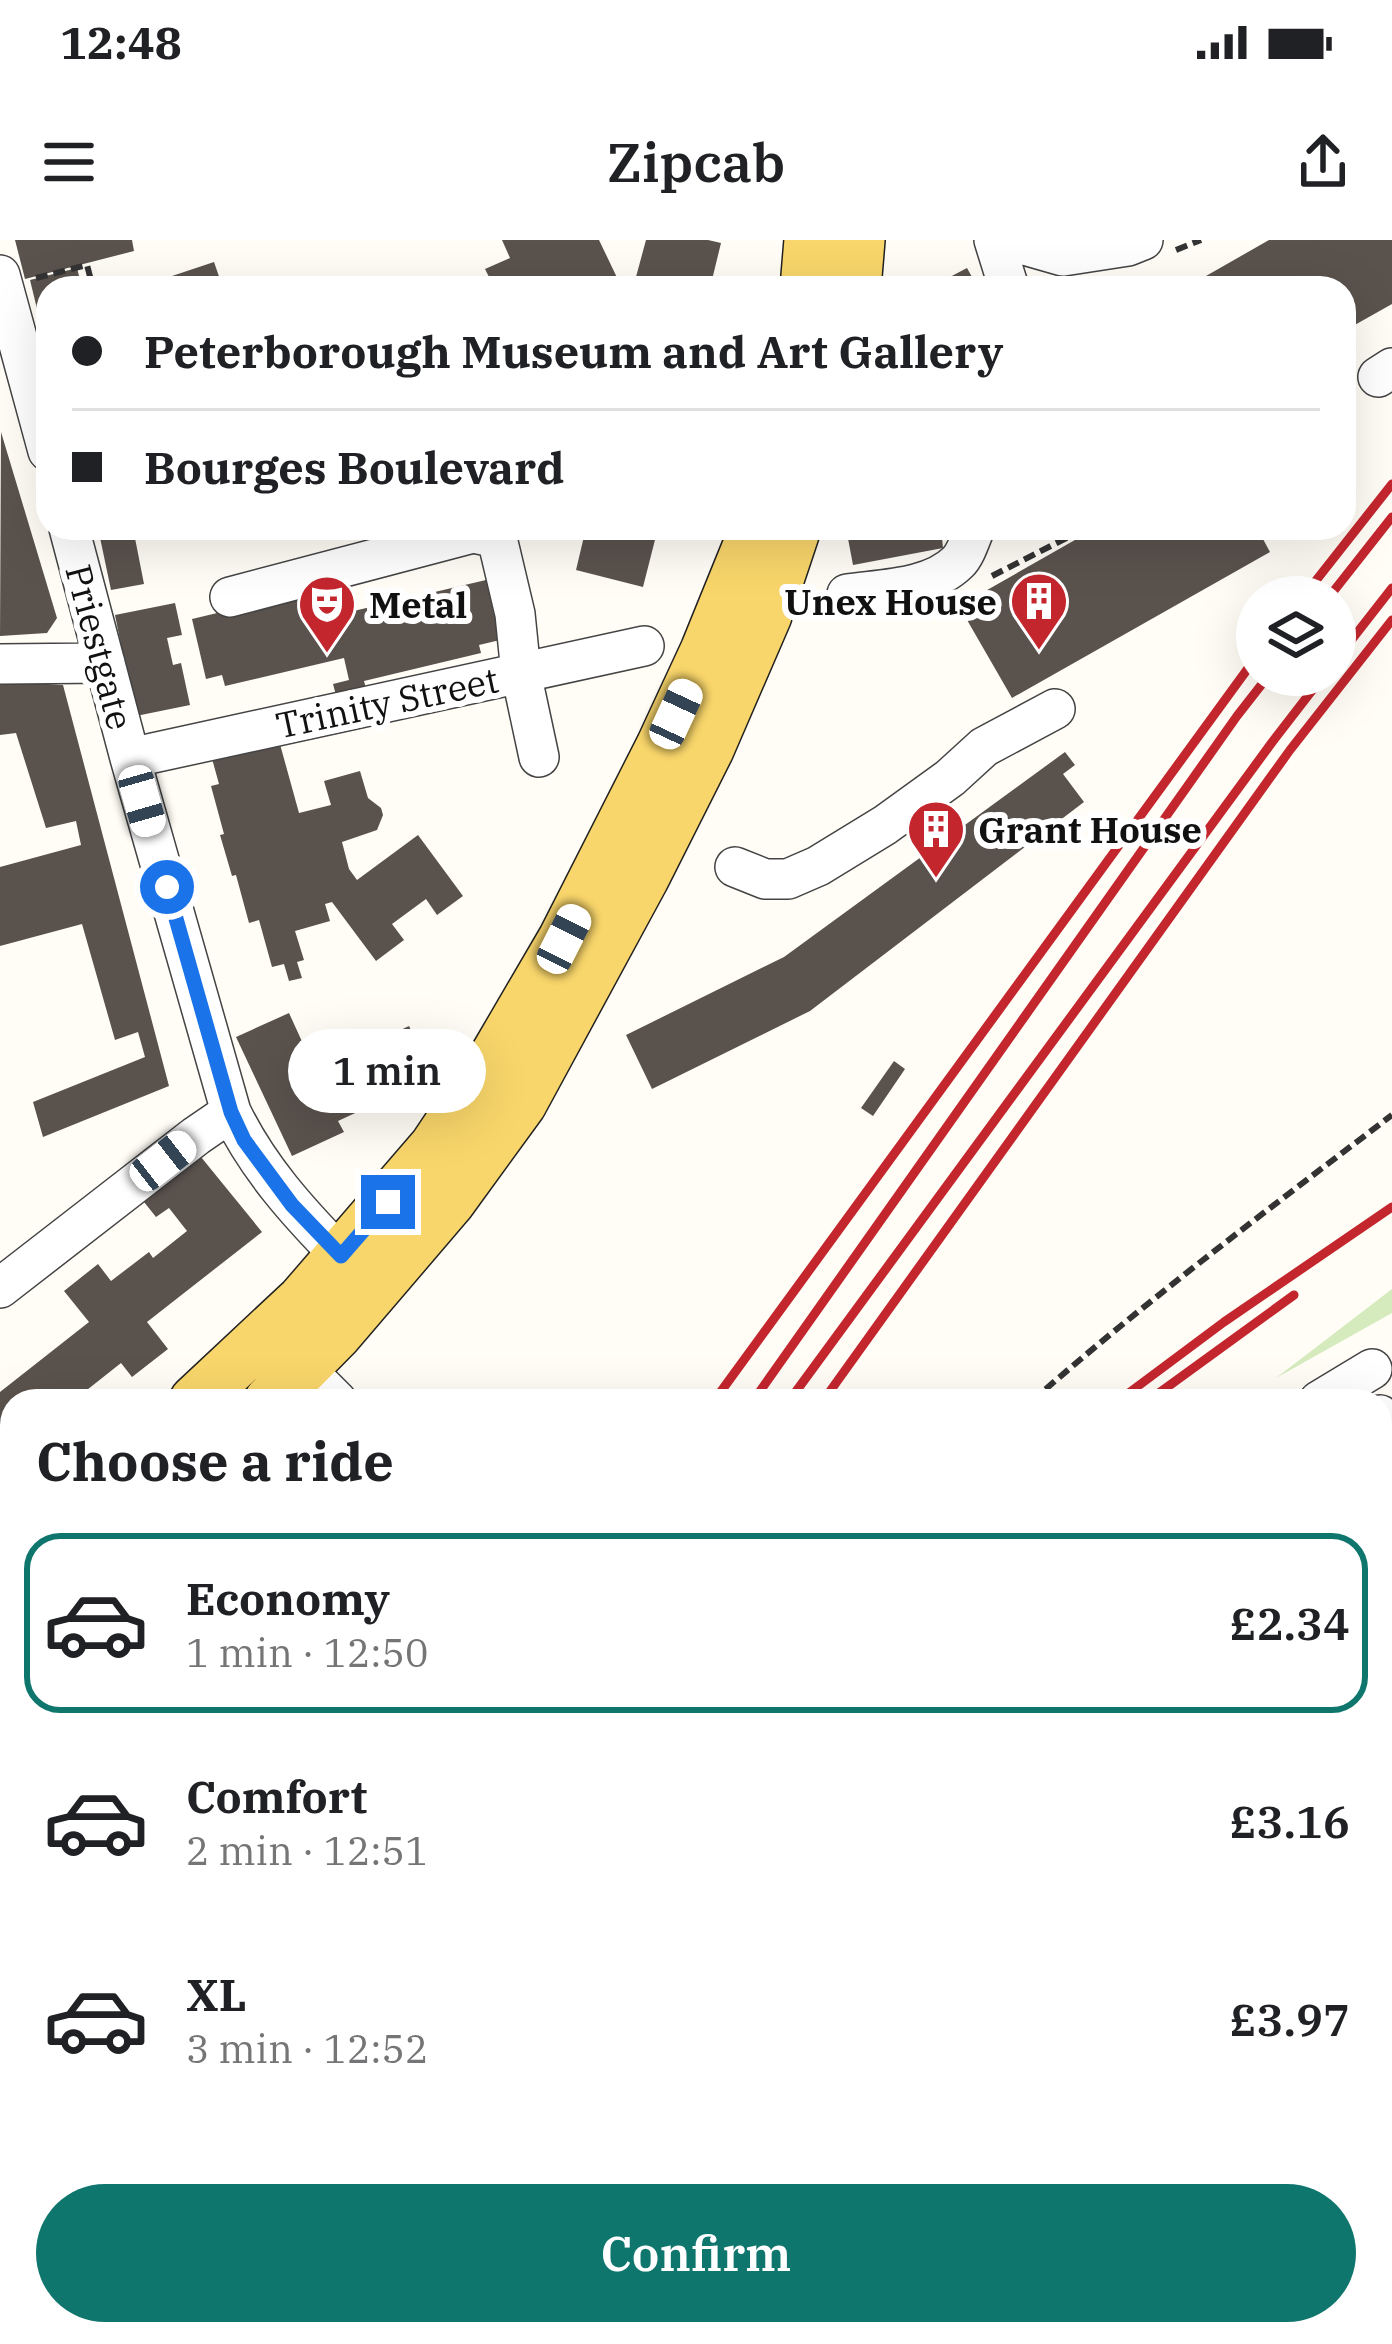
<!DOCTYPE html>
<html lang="en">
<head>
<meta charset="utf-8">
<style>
	body { margin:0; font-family:"IBM Plex Serif",serif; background:#f2f2f2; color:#202124; height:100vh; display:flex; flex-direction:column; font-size:45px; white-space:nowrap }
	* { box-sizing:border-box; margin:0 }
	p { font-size:39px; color:#757577 }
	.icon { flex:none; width:66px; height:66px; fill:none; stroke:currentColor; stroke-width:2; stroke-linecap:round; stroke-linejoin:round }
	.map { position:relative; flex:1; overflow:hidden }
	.details { position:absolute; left:0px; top:1149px; width:1392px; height:957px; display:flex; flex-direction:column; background:#fff; border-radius:36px 36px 0 0; box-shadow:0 12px 48px #0002 }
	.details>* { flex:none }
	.top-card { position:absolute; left:36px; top:36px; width:1320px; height:264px; border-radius:36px; box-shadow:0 12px 48px #0002; display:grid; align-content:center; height:264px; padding:0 36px; background:#fff }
	.buttons { position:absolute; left:1236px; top:336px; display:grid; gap:24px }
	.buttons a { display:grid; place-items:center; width:120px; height:120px; border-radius:50%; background:#fff; box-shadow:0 12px 48px #0002; font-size:60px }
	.end { position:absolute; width:54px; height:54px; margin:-27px; border:15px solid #1a73e8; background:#fff; box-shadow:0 0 0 6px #fff }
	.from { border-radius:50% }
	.bubble { position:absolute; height:84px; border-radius:42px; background:#fff; box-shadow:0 12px 48px #0002; font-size:39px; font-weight:600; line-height:84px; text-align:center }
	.car { position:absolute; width:36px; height:72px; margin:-36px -18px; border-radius:15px; box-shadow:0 0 9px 3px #0007; background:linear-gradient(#fff 24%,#345 0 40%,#fff 0 76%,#345 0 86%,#fff 0) }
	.top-card b { display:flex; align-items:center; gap:42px; height:114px; font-size:45px }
	.top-card b+b { border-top:3px solid #e0e0e0 }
	.top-card i { width:30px; height:30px; background:#202124 }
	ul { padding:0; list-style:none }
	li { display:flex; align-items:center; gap:36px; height:180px; margin:0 24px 18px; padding:0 12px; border:6px solid transparent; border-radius:36px }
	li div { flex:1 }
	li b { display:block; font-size:45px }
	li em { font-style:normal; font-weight:600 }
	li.selected { border-color:#0f766e }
	li>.icon { width:108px; height:108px; stroke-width:1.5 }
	h2 { padding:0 36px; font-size:54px; line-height:144px }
	.button { display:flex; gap:24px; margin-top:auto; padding:24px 36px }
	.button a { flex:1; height:138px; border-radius:72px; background:#0f766e; color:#fff; font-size:48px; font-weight:600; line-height:138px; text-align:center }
	.status { display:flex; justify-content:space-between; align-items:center; height:84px; padding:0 60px; background:#fff; direction:ltr }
	.status svg { height:33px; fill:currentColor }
	header { display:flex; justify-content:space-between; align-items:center; height:156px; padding:0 36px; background:#fff; font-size:54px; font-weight:600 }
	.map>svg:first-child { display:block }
	.green { fill:#d5ebbd }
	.building { fill:#5a524d }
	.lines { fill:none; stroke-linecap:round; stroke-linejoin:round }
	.minor-casing { stroke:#444; stroke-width:42 }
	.major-casing { stroke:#222; stroke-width:54 }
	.path { stroke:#333; stroke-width:6; stroke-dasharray:12 6; stroke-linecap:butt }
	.minor { stroke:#fff; stroke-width:39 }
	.major { stroke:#f9d66b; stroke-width:51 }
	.rail { stroke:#c4262e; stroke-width:9 }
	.route { stroke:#1a73e8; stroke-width:15 }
	.labels { text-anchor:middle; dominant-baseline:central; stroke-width:12; stroke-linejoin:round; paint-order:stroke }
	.poi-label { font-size:36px; font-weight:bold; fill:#111; stroke:#fff; text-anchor:start }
	.street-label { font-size:36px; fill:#111; stroke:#fff }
</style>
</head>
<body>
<div class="status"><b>12:48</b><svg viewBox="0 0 49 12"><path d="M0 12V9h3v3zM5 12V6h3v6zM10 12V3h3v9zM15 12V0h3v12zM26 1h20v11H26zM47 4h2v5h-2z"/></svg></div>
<header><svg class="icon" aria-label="menu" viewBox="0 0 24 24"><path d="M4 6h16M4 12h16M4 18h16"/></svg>Zipcab<svg class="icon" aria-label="share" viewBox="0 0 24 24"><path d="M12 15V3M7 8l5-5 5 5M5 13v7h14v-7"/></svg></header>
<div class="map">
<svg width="1392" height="2104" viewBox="0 0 1392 2104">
	<rect width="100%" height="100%" fill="#fffdf5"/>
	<path class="green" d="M 1392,1049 L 1392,1073 L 1276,1138 Z"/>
	<path class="building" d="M 15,0 L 132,0 L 134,11 L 25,39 Z
		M 502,0 L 599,0 L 622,48 L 486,48 L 493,45 L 485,29 L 510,18 Z
		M 646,0 L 708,0 L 721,3 L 710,48 L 633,48 Z
		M 1269,0 L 1392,0 L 1392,64 L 1344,91 L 1344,48 L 1185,48 Z
		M 214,22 L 223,48 L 139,48 L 139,47 Z
		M 77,28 L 82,48 L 48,48 L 46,106 L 30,40 Z
		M 967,28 L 978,48 L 929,48 Z
		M 1,192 L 57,378 L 47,393 L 0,396 Z
		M 98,288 L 133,288 L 144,344 L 111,350 Z
		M 586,288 L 658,288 L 643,347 L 576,330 Z
		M 846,288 L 941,288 L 943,308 L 853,325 Z
		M 1096,288 L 1257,288 L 1270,312 L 1012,458 L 959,366 Z
		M 486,340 L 500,400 L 479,405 L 481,413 L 364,441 L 367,452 L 337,459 L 333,444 L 349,440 L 344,418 L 225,446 L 222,435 L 206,439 L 192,379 L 339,344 L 345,373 Z
		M 175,363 L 182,395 L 167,398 L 173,425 L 181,423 L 190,465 L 136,476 L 116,417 L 123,415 L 115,375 Z
		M 0,441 L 63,445 L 169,846 L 43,897 L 33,862 L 145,817 L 138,792 L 115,800 L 82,684 L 0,706 L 0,627 L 81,605 L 76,581 L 46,588 L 16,493 L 0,495 Z
		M 278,497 L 299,573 L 331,565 L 324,541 L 360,531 L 368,558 L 381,568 L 383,575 L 377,590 L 342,602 L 349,629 L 357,640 L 418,595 L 463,656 L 437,675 L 426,659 L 392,684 L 404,700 L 376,721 L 332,662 L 325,664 L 330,681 L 295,691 L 304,720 L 297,722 L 302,738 L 289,741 L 284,724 L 272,727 L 259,680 L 249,683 L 236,635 L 232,636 L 220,595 L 224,594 L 211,546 L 219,544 L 211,515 Z
		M 1065,512 L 1075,525 L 1063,534 L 1084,562 L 810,771 L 652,849 L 626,795 L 784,717 Z
		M 289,773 L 315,830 L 409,786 L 420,809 L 407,815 L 420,843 L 338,881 L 344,892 L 292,916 L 236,797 Z
		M 894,821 L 905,829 L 873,876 L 861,868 Z
		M 201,917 L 262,992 L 147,1082 L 168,1109 L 132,1137 L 121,1123 L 73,1161 L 12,1161 L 12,1209 L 0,1219 L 0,1152 L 89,1082 L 64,1051 L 98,1024 L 111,1041 L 149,1012 L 153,1018 L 187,991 L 169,968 L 156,977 L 144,962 Z
		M 1392,1424 L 1392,1487 L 1380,1461 L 1380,1452 L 1385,1450 L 1380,1441 L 1380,1430 Z
		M 1380,1669 L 1392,1682 L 1392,1730 L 1380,1741 Z
		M 1392,1929 L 1392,1992 L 1384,1984 L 1380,1988 L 1380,1940 Z
		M 542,2094 L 598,2094 L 609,2104 L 532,2104 Z
		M 665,2094 L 709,2094 L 700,2104 L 677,2104 Z
		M 1053,2094 L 1104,2094 L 1114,2104 L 1047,2104 L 1045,2102 Z
		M 1306,2094 L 1341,2094 L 1351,2104 L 1296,2104 Z"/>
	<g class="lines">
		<g class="minor-casing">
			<path id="minor" d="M 994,0 L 1009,48
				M 1007,0 L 1063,16 L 1128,6 L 1143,0
				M 0,35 L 48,211
				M 1378,137 L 1392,128
				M 69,288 L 130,518 L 231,872 C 258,928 298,972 341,1016
				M 847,354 C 882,349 931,349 958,322 C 966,314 970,299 975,288
				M 230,357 L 473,293 L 497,298 L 515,374 L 521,433 L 539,517
				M 0,424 L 105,423
				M 130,518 L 644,406
				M 735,627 L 765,639 L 788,639 L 818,626 L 885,585 L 950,538 L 984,507 L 1055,469
				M 0,1048 L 196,896 L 231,872
				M 281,1119 L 304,1128 L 337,1161
				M 1319,1161 L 1372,1129
				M 1380,1175 L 1392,1190
				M 1380,1276 L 1392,1266
				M 1380,1834 L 1392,1846
				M 420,2094 L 423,2104
				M 1181,2094 L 1191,2104
				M 800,2104 L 809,2094"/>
		</g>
		<g class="major-casing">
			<path id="major" d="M 806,48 L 810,0
				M 855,48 L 859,0
				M 195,1161 L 303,1060 L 435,907 L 495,817 L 564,699 L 662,506 L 706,411 L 756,288
				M 270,1161 L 337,1093 L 449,962 L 521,863 L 643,638 L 708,509 L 766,375 L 795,288
				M 0,1318 L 12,1313
				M 0,1367 L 12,1362
				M 0,1989 L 12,2000
				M 118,2094 L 129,2104"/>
		</g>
		<path class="path" d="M 1176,10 L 1201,0
			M 36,38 L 87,25 L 93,48
			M 992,336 L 1086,288
			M 1032,1161 C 1147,1060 1270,968 1392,875
			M 178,2104 L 186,2094"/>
		<use href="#minor" class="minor"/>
		<use href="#major" class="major"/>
		<path class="rail" d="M 1303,357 L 1392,244
			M 1329,357 L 1392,277
			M 1335,421 L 1392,348
			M 714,1161 L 1257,416
			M 753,1161 L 1237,476 L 1269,435
			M 789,1161 L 1273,501 L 1324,435
			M 823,1161 L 1290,510 L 1392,380
			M 1118,1161 L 1224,1082 L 1392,967
			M 1148,1161 L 1294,1055
			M 0,2081 L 12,2069
			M 65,2104 L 73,2094
			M 92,2104 L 100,2094
			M 143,2104 L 150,2094
			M 244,2104 L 253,2094
			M 278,2104 L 286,2094"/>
	</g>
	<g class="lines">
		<path class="route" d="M 167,647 L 231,872 L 244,900 L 292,965 L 341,1016 L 388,962"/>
	</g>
	<defs>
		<g id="building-pin" transform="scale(3)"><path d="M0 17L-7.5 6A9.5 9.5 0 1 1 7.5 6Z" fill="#c4262e" stroke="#fff"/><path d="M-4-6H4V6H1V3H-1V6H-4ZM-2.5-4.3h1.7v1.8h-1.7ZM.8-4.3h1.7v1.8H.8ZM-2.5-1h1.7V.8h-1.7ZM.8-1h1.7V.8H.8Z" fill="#fff"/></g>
		<g id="theatre-pin" transform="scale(3)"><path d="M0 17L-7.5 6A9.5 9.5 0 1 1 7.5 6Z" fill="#c4262e" stroke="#fff"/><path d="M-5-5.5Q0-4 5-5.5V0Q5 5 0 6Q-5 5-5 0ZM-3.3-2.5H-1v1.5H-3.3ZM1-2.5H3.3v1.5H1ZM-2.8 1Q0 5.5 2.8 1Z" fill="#fff"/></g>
	</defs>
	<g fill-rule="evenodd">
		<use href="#building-pin" x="1039" y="361"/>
		<use href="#theatre-pin" x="327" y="364"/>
		<use href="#building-pin" x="936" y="589"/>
	</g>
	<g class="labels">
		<g class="poi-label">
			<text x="997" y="361" text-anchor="end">Unex House</text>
			<text x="369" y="364">Metal</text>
			<text x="978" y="589">Grant House</text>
		</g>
		<g class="street-label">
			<text transform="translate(100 407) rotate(75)">Priestgate</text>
			<text transform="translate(387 462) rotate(-12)">Trinity Street</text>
		</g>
	</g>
</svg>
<div class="buttons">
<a><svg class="icon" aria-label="layers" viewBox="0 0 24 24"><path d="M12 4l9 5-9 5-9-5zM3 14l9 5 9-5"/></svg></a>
</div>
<i class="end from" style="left:167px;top:647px"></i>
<i class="end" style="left:388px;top:962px"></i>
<div class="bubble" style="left:288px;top:789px;width:198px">1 min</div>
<i class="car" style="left:676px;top:474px;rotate:25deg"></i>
<i class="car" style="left:142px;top:561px;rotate:164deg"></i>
<i class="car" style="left:564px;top:699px;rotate:27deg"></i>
<i class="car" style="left:163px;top:921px;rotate:52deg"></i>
<div class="top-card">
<b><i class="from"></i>Peterborough Museum and Art Gallery</b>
<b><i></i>Bourges Boulevard</b>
</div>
<section class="details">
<h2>Choose a ride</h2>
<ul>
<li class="selected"><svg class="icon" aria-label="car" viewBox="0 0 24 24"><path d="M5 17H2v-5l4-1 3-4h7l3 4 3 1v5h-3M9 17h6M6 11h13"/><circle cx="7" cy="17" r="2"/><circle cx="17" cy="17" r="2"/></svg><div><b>Economy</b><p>1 min · 12:50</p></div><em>£2.34</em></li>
<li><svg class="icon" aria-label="car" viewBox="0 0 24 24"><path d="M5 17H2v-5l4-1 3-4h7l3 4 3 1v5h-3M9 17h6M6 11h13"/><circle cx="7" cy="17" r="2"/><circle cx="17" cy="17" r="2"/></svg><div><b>Comfort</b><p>2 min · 12:51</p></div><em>£3.16</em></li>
<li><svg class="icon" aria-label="car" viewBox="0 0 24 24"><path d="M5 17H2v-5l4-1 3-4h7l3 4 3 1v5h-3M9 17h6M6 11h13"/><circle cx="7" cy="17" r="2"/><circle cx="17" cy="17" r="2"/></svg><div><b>XL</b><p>3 min · 12:52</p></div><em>£3.97</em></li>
</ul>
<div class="button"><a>Confirm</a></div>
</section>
</div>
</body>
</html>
